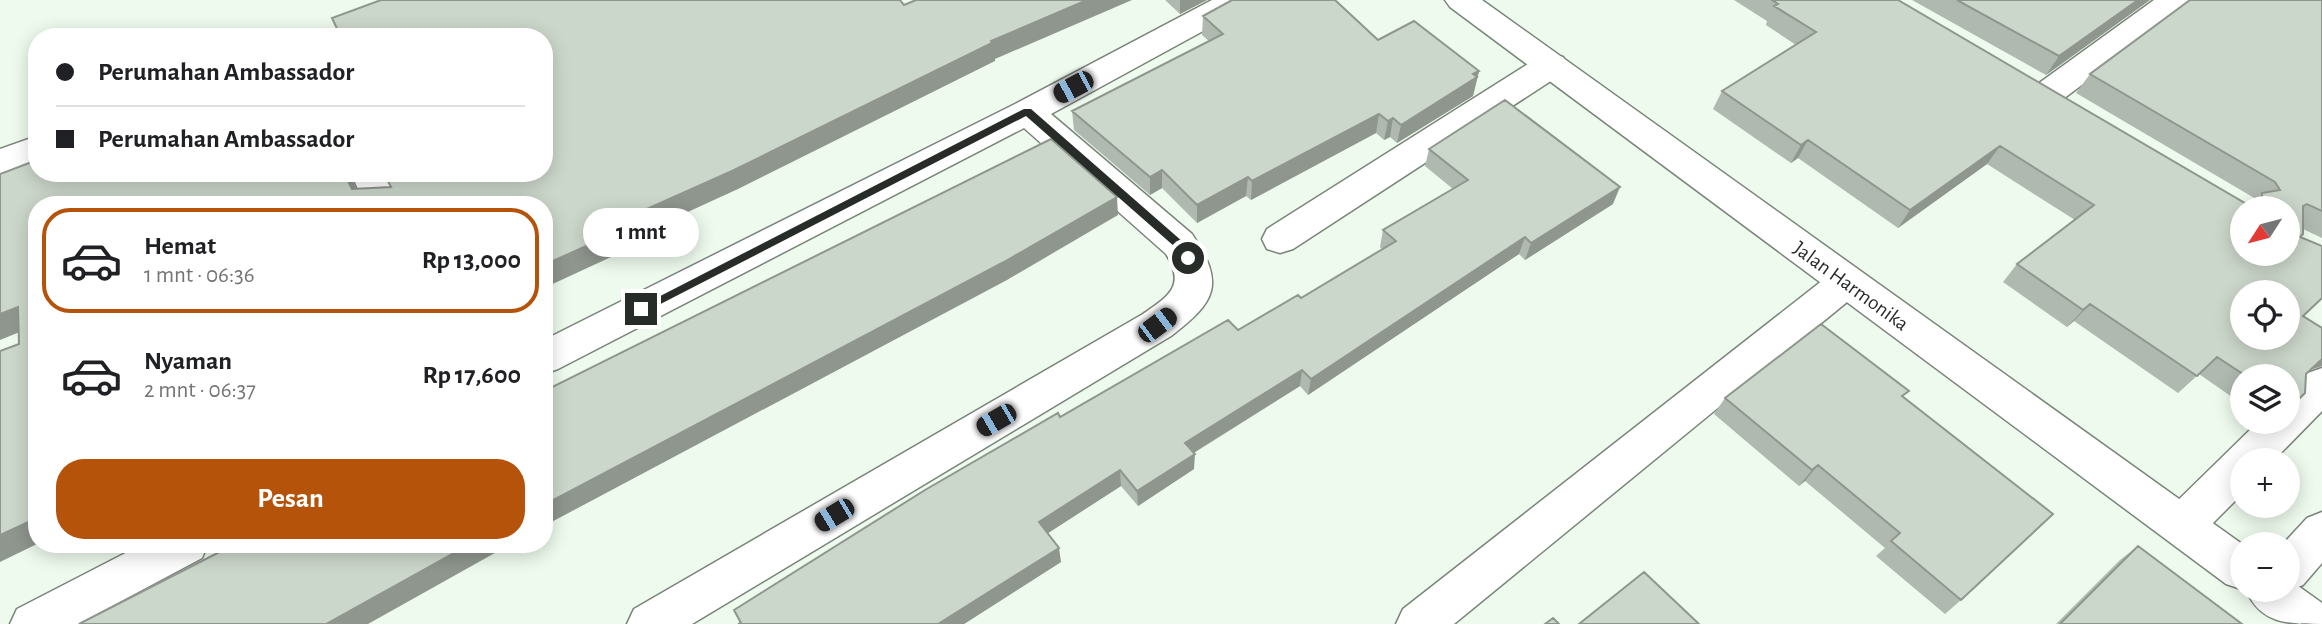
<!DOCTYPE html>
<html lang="id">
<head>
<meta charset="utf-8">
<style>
	body { margin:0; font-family:"Alegreya Sans",sans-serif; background:#f6f6f6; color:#202124; height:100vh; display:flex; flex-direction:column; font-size:26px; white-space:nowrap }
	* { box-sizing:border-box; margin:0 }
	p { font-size:23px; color:#757577 }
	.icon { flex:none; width:38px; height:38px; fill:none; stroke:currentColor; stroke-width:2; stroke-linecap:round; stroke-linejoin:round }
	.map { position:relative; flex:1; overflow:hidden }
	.details { position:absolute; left:28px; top:196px; width:525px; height:357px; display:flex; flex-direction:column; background:#fff; border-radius:28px; box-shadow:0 4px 18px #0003 }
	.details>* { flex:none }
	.banner { position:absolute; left:28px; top:28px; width:525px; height:154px; border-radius:28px; box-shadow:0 4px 18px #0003; display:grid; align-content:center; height:154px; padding:0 28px; background:#fff }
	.needle { width:46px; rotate:234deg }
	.fabs { position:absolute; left:2230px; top:196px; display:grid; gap:14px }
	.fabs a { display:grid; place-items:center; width:70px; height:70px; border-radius:50%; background:#fff; box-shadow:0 4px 18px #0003; font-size:35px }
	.end { position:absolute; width:32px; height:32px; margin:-16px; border:9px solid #282c28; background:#fff; box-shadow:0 0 0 4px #fff }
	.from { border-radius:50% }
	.bubble { position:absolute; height:49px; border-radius:24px; background:#fff; box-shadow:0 4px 18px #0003; font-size:23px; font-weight:700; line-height:49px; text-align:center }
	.car { position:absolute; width:21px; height:42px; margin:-21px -10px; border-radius:9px; box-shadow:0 0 5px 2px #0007; background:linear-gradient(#222 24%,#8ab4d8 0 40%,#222 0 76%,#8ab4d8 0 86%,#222 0) }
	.banner b { display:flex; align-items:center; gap:24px; height:66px; font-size:26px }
	.banner b+b { border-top:2px solid #e0e0e0 }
	.banner i { width:18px; height:18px; background:#202124 }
	ul { padding:12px 0 0; list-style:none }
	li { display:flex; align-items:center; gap:21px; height:105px; margin:0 14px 10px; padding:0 14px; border:4px solid transparent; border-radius:28px }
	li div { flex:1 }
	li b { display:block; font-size:26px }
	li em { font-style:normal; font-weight:700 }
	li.on { border-color:#b45309 }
	li>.icon { width:63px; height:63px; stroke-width:1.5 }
	.cta { display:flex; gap:14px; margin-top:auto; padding:14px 28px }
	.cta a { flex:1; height:80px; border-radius:28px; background:#b45309; color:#fff; font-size:28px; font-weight:700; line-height:80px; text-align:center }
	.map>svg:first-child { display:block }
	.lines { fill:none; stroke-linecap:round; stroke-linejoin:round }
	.minor-casing { stroke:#7a857a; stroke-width:3 }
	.tertiary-casing { stroke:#7a857a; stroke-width:3 }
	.minor { fill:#fff; fill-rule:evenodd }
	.tertiary { fill:#fff; fill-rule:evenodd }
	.wall { fill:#afb9af }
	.shaded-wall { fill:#8f968e }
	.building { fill:#ccd7cb; stroke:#8f968e; stroke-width:2; fill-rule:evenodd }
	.route { fill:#282c28 }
	.labels { text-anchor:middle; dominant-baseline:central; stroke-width:6; stroke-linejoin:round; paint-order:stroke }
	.street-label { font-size:21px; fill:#282c28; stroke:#fff }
</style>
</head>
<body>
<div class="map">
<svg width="2322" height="624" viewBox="0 0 2322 624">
	<rect width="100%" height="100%" fill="#eefaee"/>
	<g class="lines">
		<g class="minor-casing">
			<path id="minor" d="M 1212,0 L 1252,0 L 1247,7 L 1051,114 L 1192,234 C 1225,284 1217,301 1171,336 L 692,624 L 627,624 L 634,609 L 1143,314 C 1169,296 1186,286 1166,254 L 1024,128 L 558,369 L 544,374 L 544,340 L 1015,104 Z
				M 2154,0 L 2191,0 L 2186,7 L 2059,102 L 2047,105 L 2035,102 L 2030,94 L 2035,86 Z
				M 1551,54 L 1563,57 L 1567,65 L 1563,73 L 1293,249 L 1280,253 L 1267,249 L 1262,239 L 1267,229 L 1539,57 Z
				M 37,136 L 37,161 L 0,175 L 0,149 Z
				M 351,173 L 386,173 L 401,205 L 365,205 Z
				M 1845,268 L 1858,273 L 1864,283 L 1858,293 L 1454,624 L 1396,624 L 1403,609 L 1832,273 Z
				M 2322,368 L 2322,411 L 2274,460 L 2242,460 L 2242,494 L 2197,539 L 2182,544 L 2167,539 L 2160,525 L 2167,511 L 2258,422 L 2287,422 L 2287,393 L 2308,373 Z
				M 2322,512 L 2322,563 L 2303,585 L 2287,591 L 2283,590 L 2287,590 L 2287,544 L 2283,544 L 2307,518 Z
				M 143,544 L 208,544 L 202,558 L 78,624 L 10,624 L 17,609 Z"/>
		</g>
		<g class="tertiary-casing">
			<path id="tertiary" d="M 1445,0 L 1482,0 L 2242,544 L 2244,590 L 2226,584 L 1450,7 Z
				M 2287,578 L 2322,603 L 2322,624 C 2287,624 2261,624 2246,590 L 2287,590 Z"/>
		</g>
		<use href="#minor" class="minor"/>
		<use href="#tertiary" class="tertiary"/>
	</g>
	<path class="wall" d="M 1165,0 L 1207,0 L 1180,14 Z
		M 1734,0 L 1898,0 L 2245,203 L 2251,205 L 2256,199 L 2076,93 L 2090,74 L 2322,0 L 2322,238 L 2303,229 L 2300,237 L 2303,316 L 2322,366 L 2311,370 L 2306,374 L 2305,393 L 2287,409 L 2287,376 L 2242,376 L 2242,404 L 2199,374 L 2178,393 L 2074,321 L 2067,327 L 2003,282 L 2017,264 L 2075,220 L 1987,164 L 1898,228 L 1798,158 L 1791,163 L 1713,109 L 1722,91 L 1796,45 L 1766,25 L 1767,21 Z
		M 1912,0 L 2150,0 L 2046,75 Z
		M 1203,16 L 1378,40 L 1479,71 L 1473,96 L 1397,143 L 1390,137 L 1384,140 L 1376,133 L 1251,200 L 1246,196 L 1197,223 L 1162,188 L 1150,195 L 1074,130 L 1072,111 L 1209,41 L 1202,35 Z
		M 1429,149 L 1613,204 L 1525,260 L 1519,254 L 1308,395 L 1300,386 L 1194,453 L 1194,469 L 1138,506 L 1121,486 L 1048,533 L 1061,562 L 964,624 L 1060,417 L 1238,330 L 1301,298 L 1382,249 L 1380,247 L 1383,230 L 1453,189 L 1425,166 Z
		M 1904,397 L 1961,600 L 1945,614 L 1876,556 L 1885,548 L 1805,481 L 1799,486 L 1714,414 L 1725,398 Z
		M 2138,546 L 2242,624 L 2056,624 L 2120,560 Z"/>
	<path class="shaded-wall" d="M 1087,0 L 1132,0 L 995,59 L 995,61 L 738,189 L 620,243 L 624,251 L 544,288 L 544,265 L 611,225 L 991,41 Z
		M 1180,0 L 1207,0 L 1180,14 Z
		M 2138,0 L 2150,0 L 2046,75 L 2059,56 Z
		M 1479,71 L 1473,96 L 1397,143 L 1401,125 Z
		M 1379,114 L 1376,133 L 1251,200 L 1252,181 Z
		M 1393,118 L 1390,137 L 1384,140 L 1388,121 Z
		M 1808,140 L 1798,158 L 1791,163 L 1801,145 Z
		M 2000,146 L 1987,164 L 1898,228 L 1910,210 Z
		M 1162,170 L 1162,188 L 1150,195 L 1150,177 Z
		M 344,173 L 349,173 L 364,205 L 352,189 Z
		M 1248,177 L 1246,196 L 1197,223 L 1197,205 Z
		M 1620,187 L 1613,204 L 1525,260 L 1531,243 Z
		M 1117,197 L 1118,215 L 1007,280 L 544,526 L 544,505 Z
		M 1525,237 L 1519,254 L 1308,395 L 1311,379 Z
		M 2090,304 L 2074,321 L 2067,327 L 2083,310 Z
		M 18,307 L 37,325 L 0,340 L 0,314 Z
		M 2322,358 L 2322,366 L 2306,371 Z
		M 1302,370 L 1300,386 L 1185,458 L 1185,443 Z
		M 1195,454 L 1194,469 L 1138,506 L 1137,491 Z
		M 1818,465 L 1805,481 L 1799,486 L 1812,470 Z
		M 1120,470 L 1121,486 L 1042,537 L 1039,522 Z
		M 37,518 L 37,544 L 0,562 L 0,535 Z
		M 470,544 L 511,544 L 368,624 L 326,624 Z
		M 1059,548 L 1061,562 L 964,624 L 938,624 Z"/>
	<path class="building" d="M 381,0 L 900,0 L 904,5 L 916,0 L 1087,0 L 991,41 L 992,43 L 732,171 L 611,225 L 615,233 L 544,265 L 544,205 L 37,205 L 37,518 L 0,535 L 0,351 L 19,344 L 18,307 L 0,314 L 0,174 L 37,160 L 37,173 L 344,173 L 352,189 L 391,187 L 384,173 L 544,173 L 544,37 L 341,37 L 332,18 Z
		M 1232,0 L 1335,0 L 1378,40 L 1414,21 L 1479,71 L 1473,74 L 1477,77 L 1401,125 L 1393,118 L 1388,121 L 1379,114 L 1252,181 L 1248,177 L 1197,205 L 1162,170 L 1150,177 L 1072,111 L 1223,34 L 1203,16 Z
		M 1772,0 L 1898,0 L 2245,203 L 2262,207 L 2262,193 L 2280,190 L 2275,182 L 2090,74 L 2190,0 L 2322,0 L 2322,211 L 2307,204 L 2303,206 L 2303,234 L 2300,237 L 2322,246 L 2322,298 L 2303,316 L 2322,328 L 2322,359 L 2306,374 L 2305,393 L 2295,403 L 2287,403 L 2287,376 L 2246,376 L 2217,357 L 2197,376 L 2090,304 L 2083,310 L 2017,264 L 2094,205 L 2000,146 L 1910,210 L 1808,140 L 1801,145 L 1722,91 L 1816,32 L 1774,6 L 1778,4 ZM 2242,208 L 2287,208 L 2287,254 L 2242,254 ZM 2242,292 L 2287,292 L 2287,338 L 2242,338 Z
		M 1957,0 L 2138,0 L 2059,56 Z
		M 1505,100 L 1620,187 L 1531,243 L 1525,237 L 1311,379 L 1302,370 L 1185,443 L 1195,454 L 1137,491 L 1120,470 L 1039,522 L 1059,548 L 938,624 L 738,624 L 741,623 L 734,610 L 925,490 L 1058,413 L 1060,417 L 1228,320 L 1238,330 L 1298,295 L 1301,298 L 1396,241 L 1383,230 L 1468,180 L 1429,149 Z
		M 1051,139 L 1117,197 L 1004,262 L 544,505 L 544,391 Z
		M 1821,324 L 1909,391 L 1902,396 L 2053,514 L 1961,600 L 1891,541 L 1900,533 L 1818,465 L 1812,470 L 1725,398 Z
		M 235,544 L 470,544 L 326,624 L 79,624 Z
		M 2138,546 L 2242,624 L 2060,624 Z
		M 1644,572 L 1699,624 L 1579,624 Z
		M 1553,618 L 1559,624 L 1545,624 Z"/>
	<path class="route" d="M 1024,109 L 1031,109 L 1183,242 L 1193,258 L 1191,261 L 1184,261 L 1175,247 L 1026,116 L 645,312 L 637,312 L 635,309 Z"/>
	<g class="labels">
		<g class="street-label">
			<text transform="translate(1851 286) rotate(36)">Jalan Harmonika</text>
		</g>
	</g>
</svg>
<div class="fabs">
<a><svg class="needle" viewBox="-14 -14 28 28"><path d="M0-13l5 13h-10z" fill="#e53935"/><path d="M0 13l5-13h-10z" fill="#757577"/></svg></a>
<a><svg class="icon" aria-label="locate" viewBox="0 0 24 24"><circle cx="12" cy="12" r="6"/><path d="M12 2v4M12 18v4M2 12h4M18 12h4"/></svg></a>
<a><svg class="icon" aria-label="layers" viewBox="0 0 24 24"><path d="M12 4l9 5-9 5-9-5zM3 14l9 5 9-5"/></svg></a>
<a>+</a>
<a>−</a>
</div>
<i class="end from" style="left:1188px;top:258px"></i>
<i class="end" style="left:641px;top:309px"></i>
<div class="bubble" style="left:583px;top:208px;width:116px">1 mnt</div>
<i class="car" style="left:1073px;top:87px;rotate:242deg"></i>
<i class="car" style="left:1157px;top:325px;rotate:53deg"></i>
<i class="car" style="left:996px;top:420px;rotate:240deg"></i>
<i class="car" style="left:834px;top:515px;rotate:239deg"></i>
<div class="banner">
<b><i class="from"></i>Perumahan Ambassador</b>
<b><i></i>Perumahan Ambassador</b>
</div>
<section class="details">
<ul>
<li class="on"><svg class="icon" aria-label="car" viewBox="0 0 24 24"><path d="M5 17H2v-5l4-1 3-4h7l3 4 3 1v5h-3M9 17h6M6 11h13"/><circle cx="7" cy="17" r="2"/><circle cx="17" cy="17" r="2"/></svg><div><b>Hemat</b><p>1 mnt · 06:36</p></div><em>Rp 13,000</em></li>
<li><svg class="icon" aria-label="car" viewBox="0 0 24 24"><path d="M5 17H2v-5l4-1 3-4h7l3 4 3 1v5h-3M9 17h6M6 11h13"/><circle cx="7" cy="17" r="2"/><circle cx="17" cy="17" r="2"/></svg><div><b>Nyaman</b><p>2 mnt · 06:37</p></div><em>Rp 17,600</em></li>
</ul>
<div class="cta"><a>Pesan</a></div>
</section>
</div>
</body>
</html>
